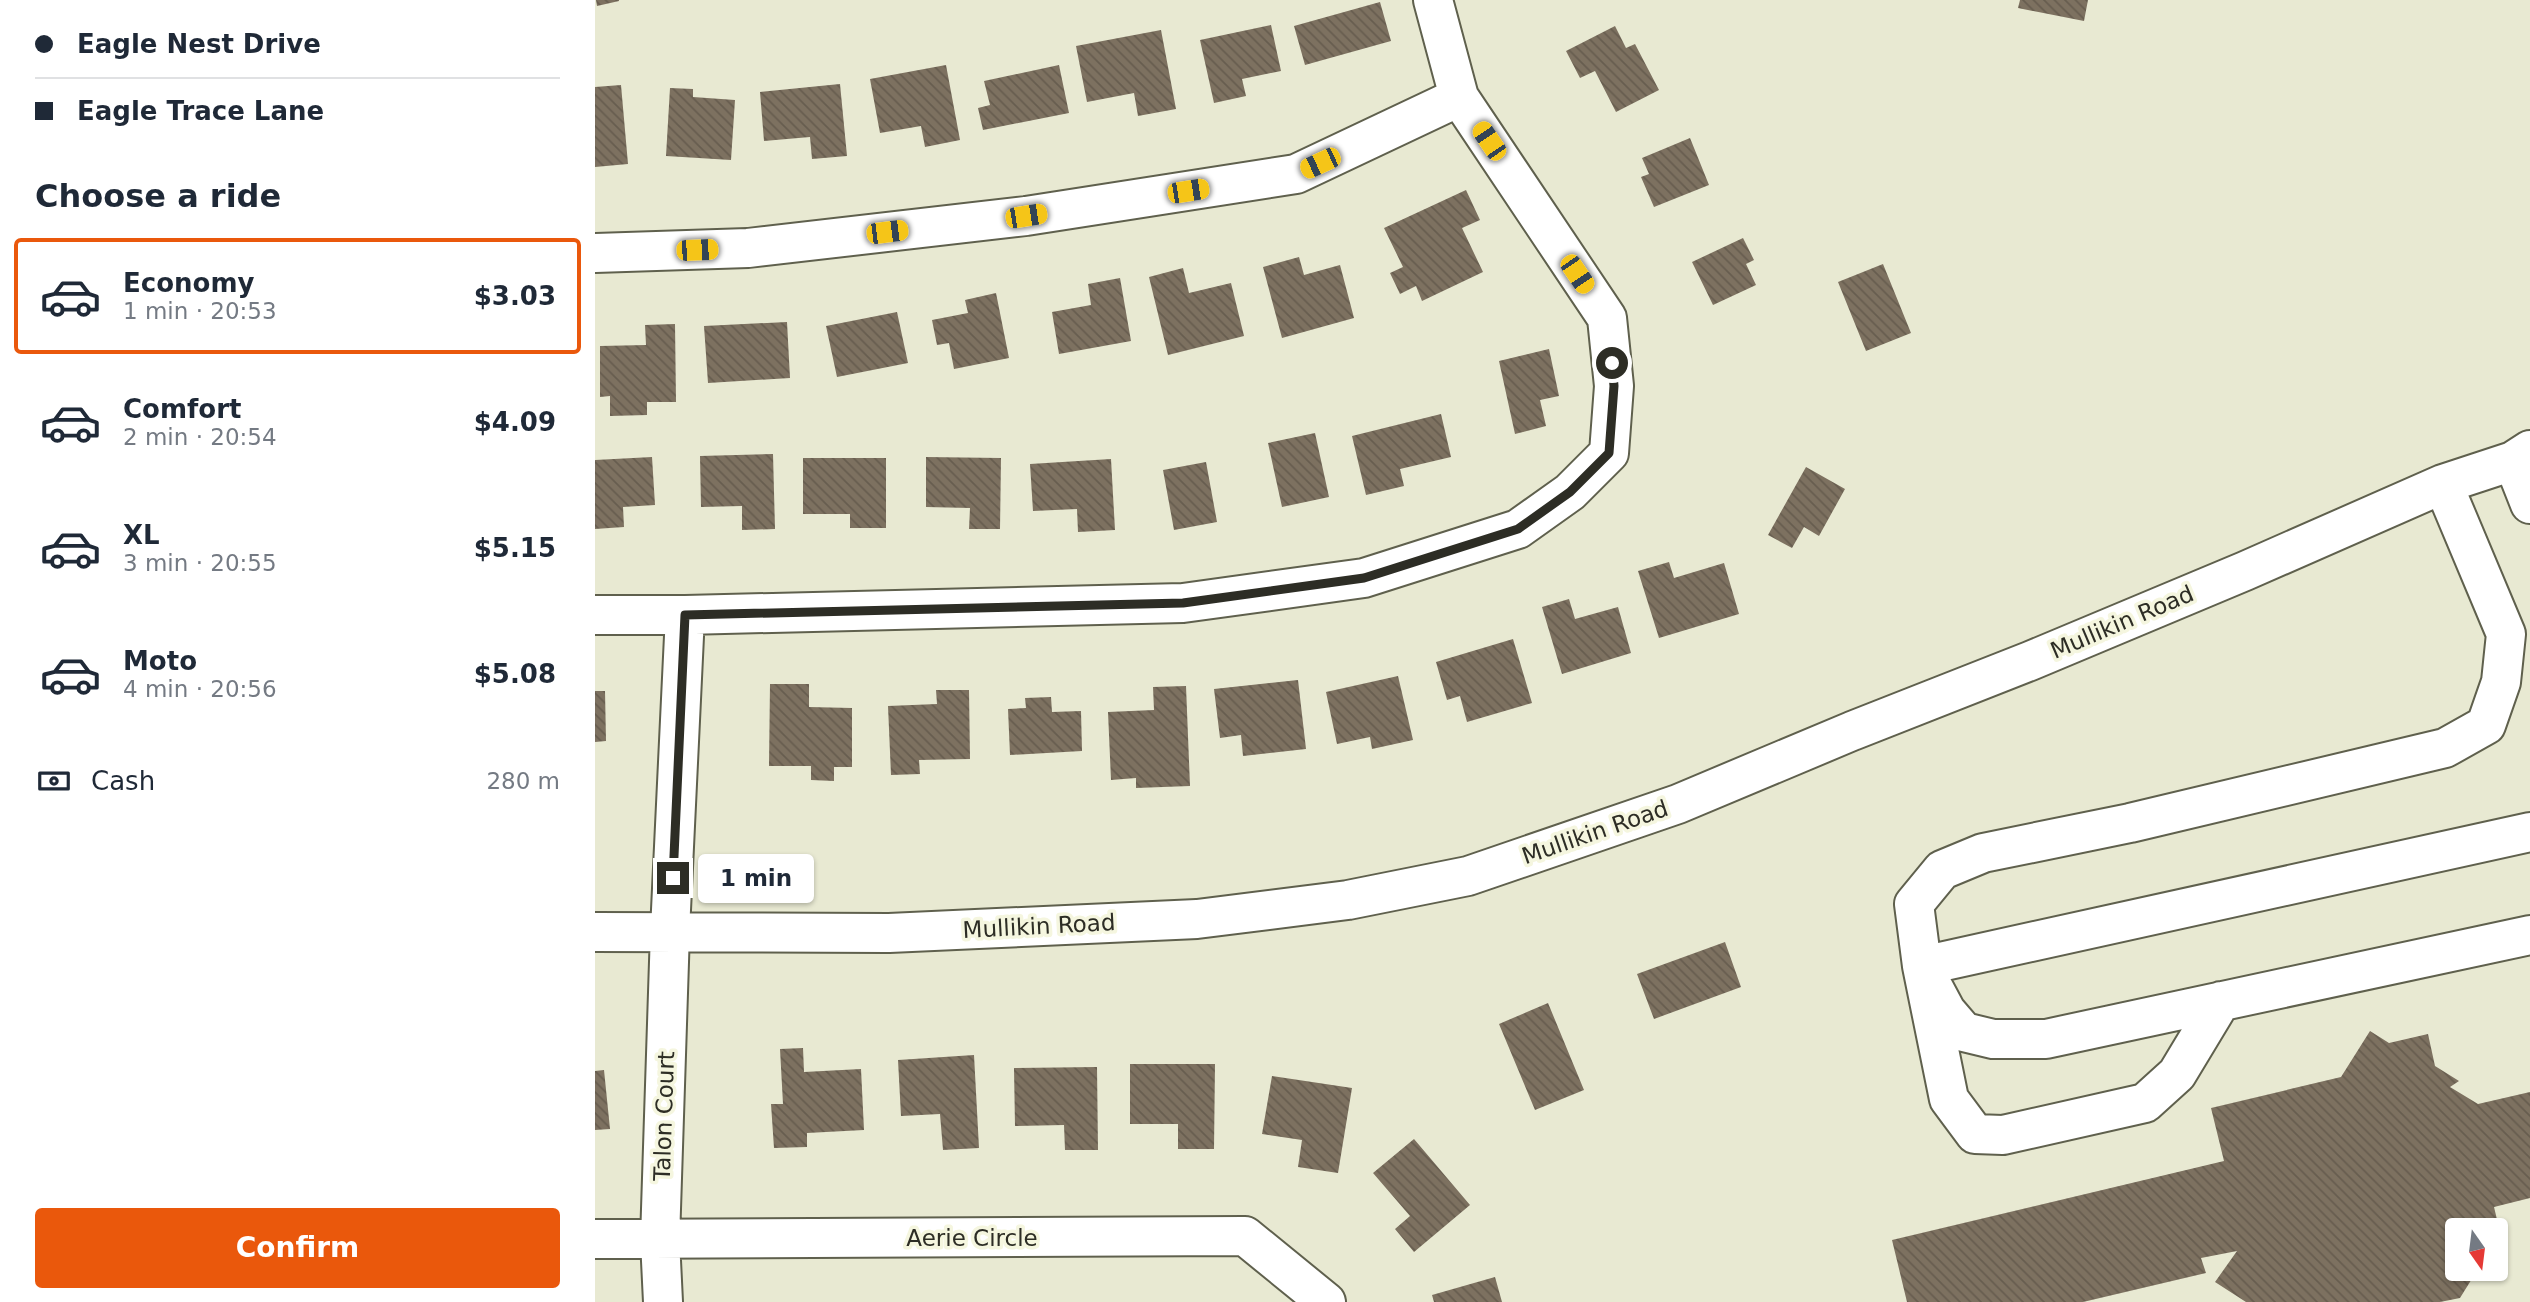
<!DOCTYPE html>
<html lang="en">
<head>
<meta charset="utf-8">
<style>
	body { margin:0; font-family:"DejaVu Sans",sans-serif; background:#f6f6f7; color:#1f2937; height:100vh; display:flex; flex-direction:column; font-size:26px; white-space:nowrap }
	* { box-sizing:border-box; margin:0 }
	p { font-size:23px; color:#747a83 }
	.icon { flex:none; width:38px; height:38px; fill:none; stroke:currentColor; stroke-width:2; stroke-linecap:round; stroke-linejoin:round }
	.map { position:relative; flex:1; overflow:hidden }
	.sheet { display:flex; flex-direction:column; background:#fff; width:595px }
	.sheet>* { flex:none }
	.guide { display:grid; align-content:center; height:154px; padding:0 35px; background:#fff }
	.needle { width:46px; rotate:166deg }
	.buttons { position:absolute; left:1850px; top:1218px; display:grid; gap:14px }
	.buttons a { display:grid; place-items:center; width:63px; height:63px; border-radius:7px; background:#fff; box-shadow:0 2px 5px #0004; font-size:35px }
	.end { position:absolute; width:32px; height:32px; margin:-16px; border:9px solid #2d2d25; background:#fff; box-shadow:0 0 0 4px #fff }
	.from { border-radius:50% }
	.bubble { position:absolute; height:49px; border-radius:7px; background:#fff; box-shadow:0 2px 5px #0004; font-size:23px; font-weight:800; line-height:49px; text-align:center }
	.car { position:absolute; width:21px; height:42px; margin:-21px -10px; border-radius:9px; box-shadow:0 0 5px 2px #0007; background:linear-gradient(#f5c518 24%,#345 0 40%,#f5c518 0 76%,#345 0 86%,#f5c518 0) }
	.guide b { display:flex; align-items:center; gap:24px; height:66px; font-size:26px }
	.guide b+b { border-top:2px solid #e0e1e3 }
	.guide i { width:18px; height:18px; background:#1f2937 }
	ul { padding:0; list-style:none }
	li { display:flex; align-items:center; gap:21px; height:116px; margin:0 14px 10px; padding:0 21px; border:4px solid transparent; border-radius:7px }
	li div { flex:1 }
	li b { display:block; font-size:26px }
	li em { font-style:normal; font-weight:800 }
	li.active { border-color:#ea580c }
	li>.icon { width:63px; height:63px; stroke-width:1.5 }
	h2 { padding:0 35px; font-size:32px; line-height:84px }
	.pay { display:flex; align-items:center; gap:18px; height:77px; padding:0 35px; font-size:26px }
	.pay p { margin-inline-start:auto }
	.button { display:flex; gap:14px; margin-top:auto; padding:14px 35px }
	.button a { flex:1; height:80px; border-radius:7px; background:#ea580c; color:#fff; font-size:28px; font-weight:800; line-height:80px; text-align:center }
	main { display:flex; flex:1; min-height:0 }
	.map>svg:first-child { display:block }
	.building { fill:url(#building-back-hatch) }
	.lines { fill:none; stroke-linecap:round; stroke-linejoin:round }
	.minor-casing { stroke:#5f604d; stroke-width:42 }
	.minor { stroke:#fff; stroke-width:38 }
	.route { stroke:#2d2d25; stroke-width:9 }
	.labels { text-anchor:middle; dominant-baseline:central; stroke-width:7; stroke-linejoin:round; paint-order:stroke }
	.street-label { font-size:23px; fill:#2d2d25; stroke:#f5f6df }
</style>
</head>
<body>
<main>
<section class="sheet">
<div class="guide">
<b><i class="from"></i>Eagle Nest Drive</b>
<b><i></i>Eagle Trace Lane</b>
</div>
<h2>Choose a ride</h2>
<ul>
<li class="active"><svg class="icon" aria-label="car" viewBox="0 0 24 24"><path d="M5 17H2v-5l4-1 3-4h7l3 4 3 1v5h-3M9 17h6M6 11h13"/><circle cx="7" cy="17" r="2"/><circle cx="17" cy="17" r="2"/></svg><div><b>Economy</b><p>1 min · 20:53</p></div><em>$3.03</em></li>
<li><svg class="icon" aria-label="car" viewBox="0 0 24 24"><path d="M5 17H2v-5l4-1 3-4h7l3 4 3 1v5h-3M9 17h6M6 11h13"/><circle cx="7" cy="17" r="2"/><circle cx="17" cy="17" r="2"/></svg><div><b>Comfort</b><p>2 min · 20:54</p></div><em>$4.09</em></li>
<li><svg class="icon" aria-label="car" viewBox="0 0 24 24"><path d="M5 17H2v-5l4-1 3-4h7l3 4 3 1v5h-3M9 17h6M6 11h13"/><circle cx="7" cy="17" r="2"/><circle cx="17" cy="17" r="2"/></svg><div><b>XL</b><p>3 min · 20:55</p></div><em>$5.15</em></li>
<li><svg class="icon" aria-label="car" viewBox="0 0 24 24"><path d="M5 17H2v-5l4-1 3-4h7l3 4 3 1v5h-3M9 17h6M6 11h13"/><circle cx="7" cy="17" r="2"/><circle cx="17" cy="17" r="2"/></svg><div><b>Moto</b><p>4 min · 20:56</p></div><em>$5.08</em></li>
</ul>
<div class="pay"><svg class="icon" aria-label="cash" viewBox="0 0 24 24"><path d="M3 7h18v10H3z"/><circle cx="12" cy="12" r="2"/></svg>Cash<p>280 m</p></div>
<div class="button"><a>Confirm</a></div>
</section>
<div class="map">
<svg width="1935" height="1302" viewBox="0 0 1935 1302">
	<defs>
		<pattern id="building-back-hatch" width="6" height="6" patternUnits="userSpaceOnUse" patternTransform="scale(1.75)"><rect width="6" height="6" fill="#7d7160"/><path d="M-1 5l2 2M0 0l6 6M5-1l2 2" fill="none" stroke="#675d4f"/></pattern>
	</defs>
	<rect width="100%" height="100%" fill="#e8e9d2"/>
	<path class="building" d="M 1,0 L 24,0 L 24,1 L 2,6 Z
		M 1425,0 L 1493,0 L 1489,21 L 1423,8 Z
		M 785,2 L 796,41 L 710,65 L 699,26 Z
		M 676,25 L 686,71 L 647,79 L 651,96 L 619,103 L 605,40 Z
		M 1020,26 L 1031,48 L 1040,44 L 1064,90 L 1021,112 L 1000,71 L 985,78 L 971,51 Z
		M 566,30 L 581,109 L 543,116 L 539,93 L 492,102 L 481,46 Z
		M 351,65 L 365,140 L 330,147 L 326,126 L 285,133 L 275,79 Z
		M 464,65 L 474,113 L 388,130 L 383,108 L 395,105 L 389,81 Z
		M 245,84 L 252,156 L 217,159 L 215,137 L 169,141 L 165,92 Z
		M 26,85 L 33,164 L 0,167 L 0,87 Z
		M 75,88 L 98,89 L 98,97 L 140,100 L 136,160 L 71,156 Z
		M 1095,138 L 1114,185 L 1059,207 L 1046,177 L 1054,174 L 1047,158 Z
		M 871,190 L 885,220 L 867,228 L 888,272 L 827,301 L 821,286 L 805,294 L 795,273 L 808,267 L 789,228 Z
		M 1148,238 L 1159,260 L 1151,264 L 1161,285 L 1118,305 L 1097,262 Z
		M 704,257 L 709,275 L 745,265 L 759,318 L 687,338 L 668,267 Z
		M 1288,264 L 1316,333 L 1271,351 L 1243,282 Z
		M 588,268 L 594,293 L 636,283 L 649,336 L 573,355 L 554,277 Z
		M 525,278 L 536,341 L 464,354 L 457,312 L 496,305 L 493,284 Z
		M 401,293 L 414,358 L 359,369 L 354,343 L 342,345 L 337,320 L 373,313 L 370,300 Z
		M 302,312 L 313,363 L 242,377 L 231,326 Z
		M 192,322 L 195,378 L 113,383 L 109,326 Z
		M 80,324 L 81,402 L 52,402 L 52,415 L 15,416 L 15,396 L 5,397 L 5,346 L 51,345 L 50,325 Z
		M 954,349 L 964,396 L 945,400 L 951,426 L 920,434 L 904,361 Z
		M 846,414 L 856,457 L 805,469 L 809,486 L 771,495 L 757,436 Z
		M 720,433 L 734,497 L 687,507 L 673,443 Z
		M 178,454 L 180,529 L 147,530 L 147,506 L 106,507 L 105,456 Z
		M 57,457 L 60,505 L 28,507 L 29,527 L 0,529 L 0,460 Z
		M 331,457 L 406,458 L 405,529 L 374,529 L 375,508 L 331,507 Z
		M 208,458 L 291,458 L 291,528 L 255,528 L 255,514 L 208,514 Z
		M 516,459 L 520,530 L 483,532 L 482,509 L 438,511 L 435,464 Z
		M 611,462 L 622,522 L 579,530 L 568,470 Z
		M 1211,467 L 1250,489 L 1224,536 L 1209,527 L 1197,548 L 1173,535 Z
		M 1074,562 L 1079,578 L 1129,563 L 1144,614 L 1064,638 L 1043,571 Z
		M 974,599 L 980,619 L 1023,607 L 1036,653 L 967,674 L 947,607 Z
		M 918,639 L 937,703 L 872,722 L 865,696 L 852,700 L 841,662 Z
		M 803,676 L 818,740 L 777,749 L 775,737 L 742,744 L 731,692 Z
		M 703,680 L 711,749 L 648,756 L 646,735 L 625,738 L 619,689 Z
		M 175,684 L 214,684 L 214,707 L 257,708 L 257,767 L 239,767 L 239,781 L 216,780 L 216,766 L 174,766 Z
		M 591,686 L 595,786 L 541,788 L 541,778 L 516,780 L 513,712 L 559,710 L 558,687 Z
		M 341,690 L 374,690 L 375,759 L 324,760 L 325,774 L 296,775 L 293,706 L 342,704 Z
		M 0,691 L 10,691 L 11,741 L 0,742 Z
		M 456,697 L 457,712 L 486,711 L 487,751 L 415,755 L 413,709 L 431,708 L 430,698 Z
		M 1130,942 L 1146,987 L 1059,1019 L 1042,974 Z
		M 953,1003 L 989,1090 L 940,1110 L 904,1024 Z
		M 1775,1031 L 1794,1043 L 1833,1034 L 1840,1066 L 1864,1081 L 1855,1087 L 1883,1104 L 1935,1092 L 1935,1198 L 1899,1207 L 1905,1232 L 1900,1240 L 1900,1230 L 1862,1230 L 1862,1269 L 1883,1269 L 1865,1298 L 1845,1302 L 1651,1302 L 1620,1282 L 1642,1251 L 1606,1258 L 1611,1273 L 1488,1302 L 1312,1302 L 1297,1240 L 1629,1161 L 1616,1108 L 1746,1077 Z
		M 208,1048 L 209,1072 L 266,1069 L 269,1130 L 212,1133 L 212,1147 L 179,1148 L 176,1104 L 188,1104 L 185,1049 Z
		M 379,1055 L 384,1148 L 348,1150 L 345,1114 L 306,1116 L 303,1060 Z
		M 535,1064 L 620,1064 L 619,1149 L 583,1149 L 583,1124 L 535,1124 Z
		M 502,1067 L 503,1150 L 470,1150 L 469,1125 L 420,1126 L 419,1068 Z
		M 9,1070 L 15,1129 L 0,1130 L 0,1071 Z
		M 677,1076 L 757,1088 L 743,1173 L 703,1167 L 707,1140 L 667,1134 Z
		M 819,1139 L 875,1205 L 819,1252 L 800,1229 L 815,1216 L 778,1173 Z
		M 900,1277 L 907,1302 L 839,1302 L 837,1295 Z"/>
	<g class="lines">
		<g class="minor-casing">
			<path id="minor" d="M 0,253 L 153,248 L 431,216 L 701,174 L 864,97
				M 1918,461 L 1935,504
				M 1848,484 L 1911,634 L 1906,682 L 1891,725 L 1850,748 L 1535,823 L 1388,853 L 1347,870 L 1319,904 L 1327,966 L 1351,1011 L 1369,1032 L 1398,1039 L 1451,1039 L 1935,935
				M 0,615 L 90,615 L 588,603 L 769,578 L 923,529 L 975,492 L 1014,453 L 1019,386 L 1012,318 L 864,97 L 838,0
				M 0,932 L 294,933 L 602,919 L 753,900 L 873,876 L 1083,804 L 1257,731 L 1435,661 L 1650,571 L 1848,484 L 1918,461 L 1935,450
				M 1626,1001 L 1582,1074 L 1550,1103 L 1408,1135 L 1380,1134 L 1354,1099 L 1327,966 L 1935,832
				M 0,1239 L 650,1236 L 731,1302
				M 68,1302 L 65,1240 L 75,931 L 90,615"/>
		</g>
		<use href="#minor" class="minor"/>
	</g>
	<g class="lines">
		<path class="route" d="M 78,878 L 90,615 L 588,603 L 769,578 L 923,529 L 975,492 L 1014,453 L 1019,386 L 1017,363"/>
	</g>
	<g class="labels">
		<g class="street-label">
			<text transform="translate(1527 622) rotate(-23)">Mullikin Road</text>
			<text transform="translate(1000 832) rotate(-19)">Mullikin Road</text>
			<text transform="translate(444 926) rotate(-3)">Mullikin Road</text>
			<text transform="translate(69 1116) rotate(-88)">Talon Court</text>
			<text x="377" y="1238">Aerie Circle</text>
		</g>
	</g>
</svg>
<div class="buttons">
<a><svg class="needle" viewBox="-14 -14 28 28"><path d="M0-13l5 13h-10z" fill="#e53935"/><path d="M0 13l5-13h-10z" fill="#747a83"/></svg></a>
</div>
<i class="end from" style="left:1017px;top:363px"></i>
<i class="end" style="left:78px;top:878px"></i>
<div class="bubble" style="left:103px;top:854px;width:116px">1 min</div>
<i class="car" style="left:894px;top:141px;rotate:326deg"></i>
<i class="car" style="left:725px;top:163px;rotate:245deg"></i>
<i class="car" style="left:593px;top:191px;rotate:81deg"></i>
<i class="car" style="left:431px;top:216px;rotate:81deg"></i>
<i class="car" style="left:292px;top:232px;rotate:83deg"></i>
<i class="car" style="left:102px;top:250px;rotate:88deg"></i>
<i class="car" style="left:982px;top:274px;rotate:146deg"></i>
</div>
</main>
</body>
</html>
